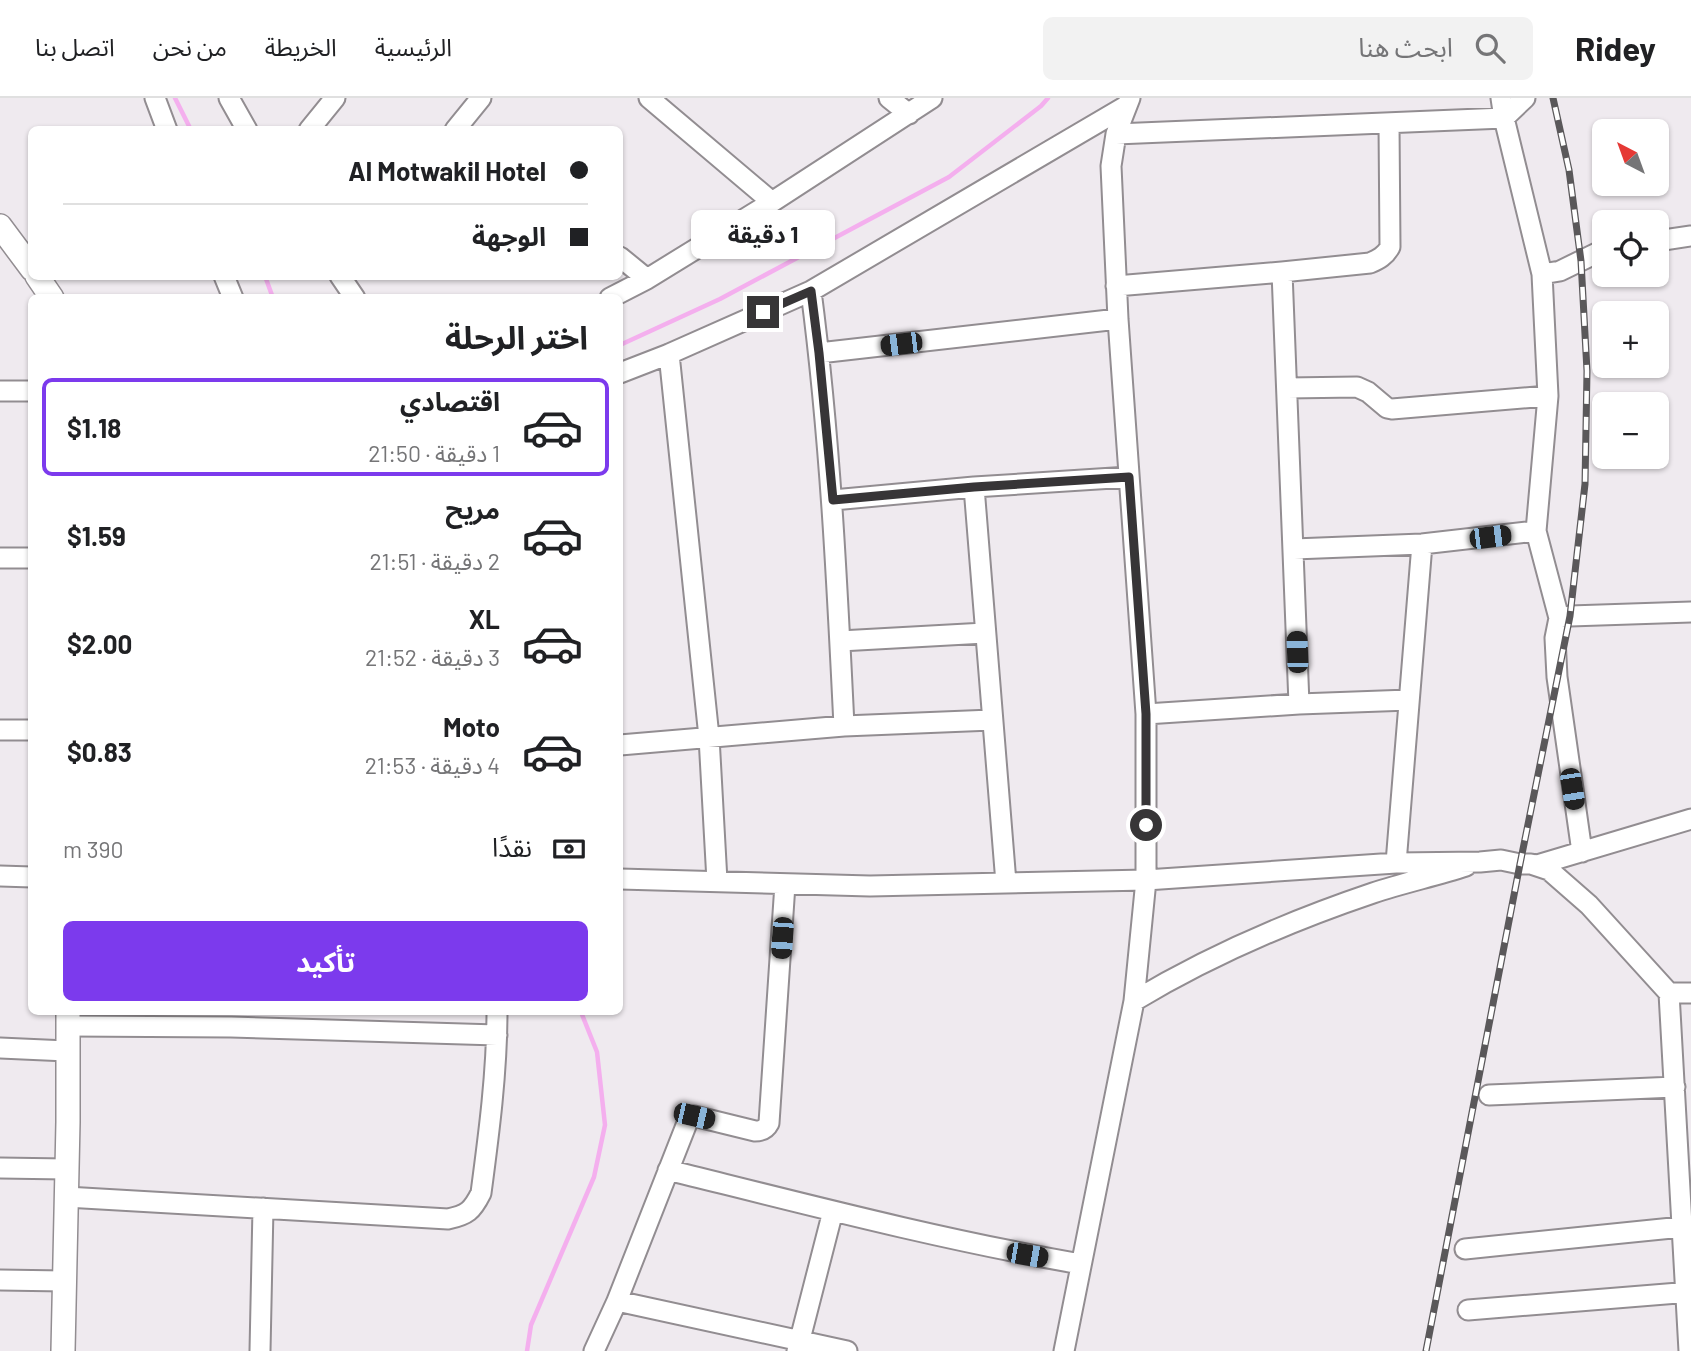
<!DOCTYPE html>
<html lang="ar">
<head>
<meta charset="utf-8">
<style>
	body { margin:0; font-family:Barlow,"Noto Sans Arabic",sans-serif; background:#f2f2f2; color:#202124; direction:rtl; height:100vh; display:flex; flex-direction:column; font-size:26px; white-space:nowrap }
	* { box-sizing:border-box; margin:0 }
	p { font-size:23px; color:#757577 }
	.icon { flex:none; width:38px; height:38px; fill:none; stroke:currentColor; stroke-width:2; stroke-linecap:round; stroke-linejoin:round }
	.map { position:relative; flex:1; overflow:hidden; direction:ltr }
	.side { position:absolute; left:28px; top:196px; width:595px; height:721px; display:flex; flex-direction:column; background:#fff; border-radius:10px; box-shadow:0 2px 5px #0004; direction:rtl }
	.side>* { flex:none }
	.top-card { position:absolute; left:28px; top:28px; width:595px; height:154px; border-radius:10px; box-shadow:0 2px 5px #0004; direction:rtl; display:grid; align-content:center; height:154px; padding:0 35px; background:#fff }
	.needle { width:46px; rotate:319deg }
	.fabs { position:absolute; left:1592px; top:21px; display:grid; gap:14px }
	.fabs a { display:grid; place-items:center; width:77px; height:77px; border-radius:10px; background:#fff; box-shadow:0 2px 5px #0004; font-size:35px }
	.end { position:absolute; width:32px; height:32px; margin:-16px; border:9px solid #373537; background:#fff; box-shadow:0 0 0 4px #fff }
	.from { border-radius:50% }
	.bubble { position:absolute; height:49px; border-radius:10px; background:#fff; box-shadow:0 2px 5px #0004; font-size:23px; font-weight:700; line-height:49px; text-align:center; direction:rtl }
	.car { position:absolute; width:21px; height:42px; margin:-21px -10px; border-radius:9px; box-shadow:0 0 5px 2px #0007; background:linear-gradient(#222 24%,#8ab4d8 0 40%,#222 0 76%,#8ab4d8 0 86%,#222 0) }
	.top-card b { display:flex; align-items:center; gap:24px; height:66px; font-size:26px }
	.top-card b+b { border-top:2px solid #e0e0e0 }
	.top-card i { width:18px; height:18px; background:#202124 }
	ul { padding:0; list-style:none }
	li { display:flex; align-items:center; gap:21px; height:98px; margin:0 14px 10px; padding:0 21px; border:4px solid transparent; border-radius:10px }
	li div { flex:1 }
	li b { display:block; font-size:26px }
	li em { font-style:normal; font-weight:700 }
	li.current { border-color:#7c3aed }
	li>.icon { width:63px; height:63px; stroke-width:1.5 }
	h2 { padding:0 35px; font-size:32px; line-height:84px }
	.pay { display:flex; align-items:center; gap:18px; height:77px; padding:0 35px; font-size:26px }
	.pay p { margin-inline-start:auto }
	.action { display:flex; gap:14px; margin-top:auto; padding:14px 35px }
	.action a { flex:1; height:80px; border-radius:10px; background:#7c3aed; color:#fff; font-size:28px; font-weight:700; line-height:80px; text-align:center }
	header { display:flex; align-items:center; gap:42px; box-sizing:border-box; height:98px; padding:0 35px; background:#fff; border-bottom:2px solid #e0e0e0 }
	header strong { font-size:33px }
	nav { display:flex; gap:38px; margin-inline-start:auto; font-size:24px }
	.search { width:490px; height:63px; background:#f2f2f2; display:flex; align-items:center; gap:18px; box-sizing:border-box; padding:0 24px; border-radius:10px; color:#757577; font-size:26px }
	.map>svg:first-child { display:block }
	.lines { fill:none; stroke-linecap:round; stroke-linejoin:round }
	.stream { stroke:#f4afee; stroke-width:4.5 }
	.minor-casing { stroke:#928d91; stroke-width:23 }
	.major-casing { stroke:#928d91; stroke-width:26 }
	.minor { stroke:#fff; stroke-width:19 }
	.major { stroke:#fff; stroke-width:23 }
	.rail-casing { stroke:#5a585a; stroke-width:7 }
	.rail { stroke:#fff; stroke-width:4.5; stroke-dasharray:13; stroke-linecap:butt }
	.route { stroke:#373537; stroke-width:9 }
</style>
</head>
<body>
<header>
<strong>Ridey</strong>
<div class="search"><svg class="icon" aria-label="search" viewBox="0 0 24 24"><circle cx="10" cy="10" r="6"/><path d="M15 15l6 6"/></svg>ابحث هنا</div>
<nav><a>الرئيسية</a><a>الخريطة</a><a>من نحن</a><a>اتصل بنا</a></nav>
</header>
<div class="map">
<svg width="1691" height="1253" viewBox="0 0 1691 1253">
	<rect width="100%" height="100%" fill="#efeaef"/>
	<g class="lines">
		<path class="stream" d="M 175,0 L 191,32
			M 265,178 L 273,200
			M 620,247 L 720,201 L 949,79 L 1041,8 L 1048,0
			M 527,1253 L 531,1227 L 594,1079 L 605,1027 L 597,954 L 581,914"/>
		<g class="minor-casing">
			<path id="minor" d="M 155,0 L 167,32
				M 229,0 L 247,32
				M 649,0 L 772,104
				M 889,0 L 909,16
				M 1501,0 L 1504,20 L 1542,176 L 1548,298 L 1536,433 L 1559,520 L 1555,540 L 1557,579 L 1582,754
				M 309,32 L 335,0
				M 455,32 L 481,0
				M 1116,36 L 1504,20 L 1525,0
				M 1657,143 L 1691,138
				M 620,159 L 647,181 L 772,104 L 932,0
				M 1282,174 L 1299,606
				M 1542,176 L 1560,173 L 1605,151
				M 224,178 L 233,200
				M 340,178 L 355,200
				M 1116,188 L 1282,174 L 1370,165 C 1379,161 1385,158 1390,149 L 1389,26
				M 811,193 C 830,338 837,483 844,628
				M 610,200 L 647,181
				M 819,255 L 1118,221
				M 669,256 L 709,639 L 717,783
				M 620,275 L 669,256 L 811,193 L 1126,8
				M 1287,290 L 1357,289 L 1368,294 L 1387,310 L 1392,311 L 1548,298
				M 0,293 L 32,293
				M 974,389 L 1006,785
				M 833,402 L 974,389 L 1129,379
				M 1294,451 L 1422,446 L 1536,433
				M 0,460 L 32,460
				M 1559,520 L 1570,518 L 1691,514
				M 840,543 L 985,535
				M 1146,616 L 1299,606 L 1409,602
				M 0,632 L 32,632
				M 620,647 L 844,628 L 992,622
				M 1396,765 L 1422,446
				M 1537,767 L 1691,721
				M 0,778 L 32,779
				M 620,781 L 870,788 L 1006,785 L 1146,782 L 1396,765 L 1480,764 L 1501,762 L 1520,766 L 1531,766 L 1549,772 L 1589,807 L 1669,895 L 1689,1253
				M 1669,895 L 1691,895
				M 1134,903 C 1209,858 1290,823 1373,795 C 1403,785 1435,778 1466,768
				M 68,928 L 231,929 L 497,937
				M 0,950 L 67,953
				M 1489,997 L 1675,989
				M 0,1070 L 66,1071
				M 668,1072 C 805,1106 942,1142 1081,1166
				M 66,1099 L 448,1121 C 467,1117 472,1113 481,1095 C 489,1035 497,974 497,914
				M 1465,1151 L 1682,1129
				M 0,1182 L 64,1183
				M 617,1203 L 847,1253
				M 1468,1212 L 1691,1194
				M 260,1253 L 263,1110
				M 594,1253 L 617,1203 L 689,1020 L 694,1018 L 755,1033 C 762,1033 766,1031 769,1025 L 785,786
				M 797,1253 L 833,1113
				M 1064,1253 L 1134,903 L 1146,782 L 1146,616 L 1118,221 L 1111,68 L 1116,36 L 1130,0"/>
		</g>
		<g class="major-casing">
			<path id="major" d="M 0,128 L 32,171
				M 37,178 L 52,200
				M 63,1253 L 68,1024 L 68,914"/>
		</g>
		<use href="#minor" class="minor"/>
		<use href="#major" class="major"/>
		<g class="rail-casing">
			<path id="rail" d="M 1426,1253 L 1520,766 L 1570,518 L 1585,386 L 1587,273 L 1581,163 L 1569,72 L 1553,0"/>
		</g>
		<use href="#rail" class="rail"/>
	</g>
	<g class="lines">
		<path class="route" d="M 763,214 L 811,193 L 819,255 L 833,402 L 974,389 L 1129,379 L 1146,616 L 1146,727"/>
	</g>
</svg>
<div class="fabs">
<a><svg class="needle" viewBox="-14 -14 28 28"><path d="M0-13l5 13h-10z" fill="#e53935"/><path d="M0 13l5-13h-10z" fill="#757577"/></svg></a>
<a><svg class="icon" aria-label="locate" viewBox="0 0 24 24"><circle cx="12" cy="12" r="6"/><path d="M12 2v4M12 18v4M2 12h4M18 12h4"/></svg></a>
<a>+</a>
<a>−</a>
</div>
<i class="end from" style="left:1146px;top:727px"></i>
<i class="end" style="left:763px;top:214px"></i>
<div class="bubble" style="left:691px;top:112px;width:144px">1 دقيقة</div>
<i class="car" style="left:901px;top:246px;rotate:263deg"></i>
<i class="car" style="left:1490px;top:439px;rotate:83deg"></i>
<i class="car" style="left:1297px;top:554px;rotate:358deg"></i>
<i class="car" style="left:1572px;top:691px;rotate:171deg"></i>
<i class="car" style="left:782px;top:840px;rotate:184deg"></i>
<i class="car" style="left:694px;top:1018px;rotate:103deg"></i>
<i class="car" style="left:1027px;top:1157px;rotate:100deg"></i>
<div class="top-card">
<b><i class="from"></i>Al Motwakil Hotel</b>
<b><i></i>الوجهة</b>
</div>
<section class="side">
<h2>اختر الرحلة</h2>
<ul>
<li class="current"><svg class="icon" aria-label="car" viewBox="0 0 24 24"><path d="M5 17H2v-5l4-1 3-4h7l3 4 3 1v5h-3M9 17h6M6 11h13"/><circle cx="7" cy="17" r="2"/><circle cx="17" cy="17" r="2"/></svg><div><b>اقتصادي</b><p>1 دقيقة · 21:50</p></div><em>$1.18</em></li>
<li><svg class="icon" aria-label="car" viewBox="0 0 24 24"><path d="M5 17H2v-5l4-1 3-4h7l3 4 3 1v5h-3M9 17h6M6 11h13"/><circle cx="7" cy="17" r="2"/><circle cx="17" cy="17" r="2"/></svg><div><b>مريح</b><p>2 دقيقة · 21:51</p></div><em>$1.59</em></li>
<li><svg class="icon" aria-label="car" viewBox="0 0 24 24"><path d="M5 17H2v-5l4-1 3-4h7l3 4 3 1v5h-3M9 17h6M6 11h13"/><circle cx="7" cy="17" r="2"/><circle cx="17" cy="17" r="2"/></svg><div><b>XL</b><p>3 دقيقة · 21:52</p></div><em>$2.00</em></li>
<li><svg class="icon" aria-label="car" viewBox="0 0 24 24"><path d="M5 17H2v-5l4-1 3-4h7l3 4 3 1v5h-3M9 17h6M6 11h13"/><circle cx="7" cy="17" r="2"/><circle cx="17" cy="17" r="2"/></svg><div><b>Moto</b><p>4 دقيقة · 21:53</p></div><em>$0.83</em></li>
</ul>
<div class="pay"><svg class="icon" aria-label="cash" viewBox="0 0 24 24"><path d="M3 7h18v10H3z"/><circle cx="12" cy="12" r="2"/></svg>نقدًا<p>390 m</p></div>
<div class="action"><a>تأكيد</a></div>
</section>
</div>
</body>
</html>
